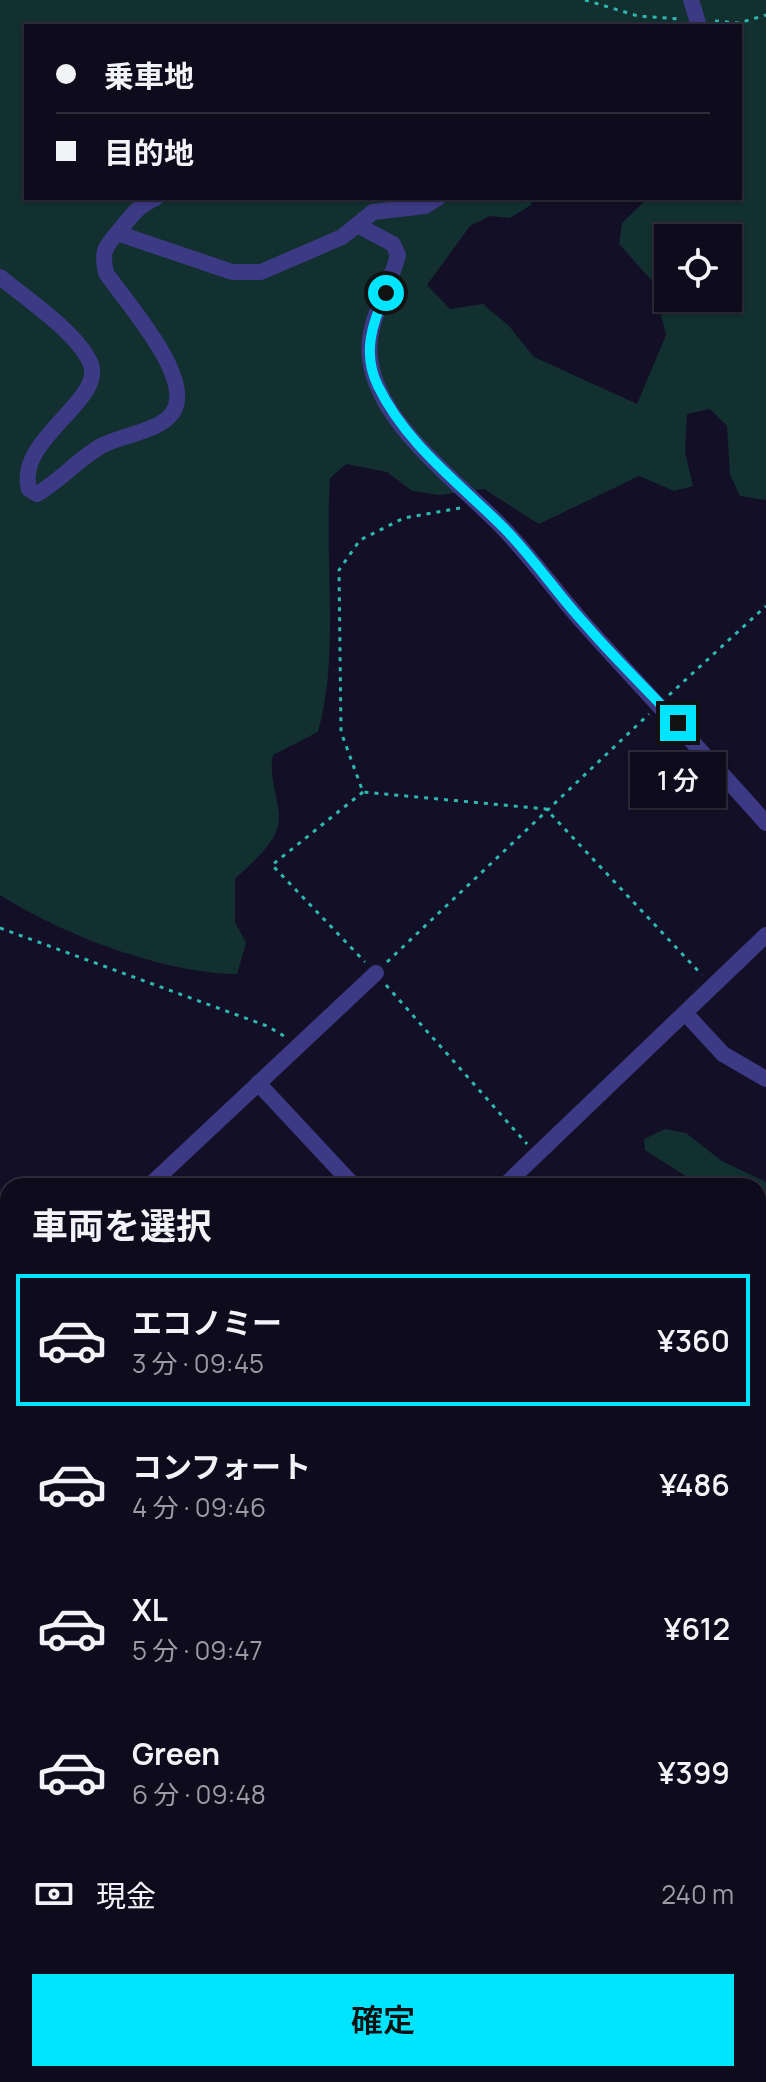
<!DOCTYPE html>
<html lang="ja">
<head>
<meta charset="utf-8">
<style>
	body { margin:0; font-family:Manrope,"Noto Sans JP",sans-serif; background:#171425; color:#f1f3f6; height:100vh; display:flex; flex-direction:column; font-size:30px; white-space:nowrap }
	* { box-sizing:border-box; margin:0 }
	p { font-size:26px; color:#9b9ba3 }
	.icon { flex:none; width:44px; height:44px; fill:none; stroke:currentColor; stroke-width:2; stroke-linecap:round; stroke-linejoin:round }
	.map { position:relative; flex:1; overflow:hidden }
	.drawer { position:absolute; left:0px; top:1178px; width:766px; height:904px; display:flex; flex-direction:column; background:#0e0b1c; border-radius:24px 24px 0 0; box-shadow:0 2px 6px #0004,0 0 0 2px #2e2b3b }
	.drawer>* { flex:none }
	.hud { position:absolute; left:24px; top:24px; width:718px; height:176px; border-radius:0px; box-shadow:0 2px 6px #0004,0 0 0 2px #2e2b3b; display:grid; align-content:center; height:176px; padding:0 32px; background:#0e0b1c }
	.tools { position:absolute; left:654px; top:224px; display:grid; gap:16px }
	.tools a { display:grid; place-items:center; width:88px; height:88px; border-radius:0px; background:#0e0b1c; box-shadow:0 2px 6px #0004,0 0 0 2px #2e2b3b; font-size:40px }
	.end { position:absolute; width:36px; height:36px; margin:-18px; border:10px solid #00e5ff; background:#111; box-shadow:0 0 0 4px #111 }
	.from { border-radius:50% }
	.bubble { position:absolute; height:56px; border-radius:0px; background:#0e0b1c; box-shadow:0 2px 6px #0004,0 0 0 2px #2e2b3b; font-size:26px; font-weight:600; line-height:56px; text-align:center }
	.hud b { display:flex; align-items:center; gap:28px; height:76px; font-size:30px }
	.hud b+b { border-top:2px solid #2e2b3b }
	.hud i { width:20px; height:20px; background:#f1f3f6 }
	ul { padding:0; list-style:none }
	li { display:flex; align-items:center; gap:24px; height:132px; margin:0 16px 12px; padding:0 16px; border:4px solid transparent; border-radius:0px }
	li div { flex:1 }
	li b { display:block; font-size:30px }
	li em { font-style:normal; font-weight:600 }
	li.current { border-color:#00e5ff }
	li>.icon { width:72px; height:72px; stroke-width:1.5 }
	h2 { padding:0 32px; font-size:36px; line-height:96px }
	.pay { display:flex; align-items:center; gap:20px; height:88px; padding:0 32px; font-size:30px }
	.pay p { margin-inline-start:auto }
	.primary-button { display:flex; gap:16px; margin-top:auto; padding:16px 32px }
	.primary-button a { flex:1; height:92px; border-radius:0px; background:#00e5ff; color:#111; font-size:32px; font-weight:600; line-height:92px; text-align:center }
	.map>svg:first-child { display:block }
	.green { fill:#12302f; fill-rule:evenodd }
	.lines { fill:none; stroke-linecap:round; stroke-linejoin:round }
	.path { stroke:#2fb8b0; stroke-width:3; stroke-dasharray:4 6; stroke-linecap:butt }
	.minor { stroke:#3d3a85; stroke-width:16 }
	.route { stroke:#00e5ff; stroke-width:10 }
</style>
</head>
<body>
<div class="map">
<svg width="766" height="2082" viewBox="0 0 766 2082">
	<rect width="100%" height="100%" fill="#130f26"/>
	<path class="green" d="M 0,0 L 766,0 L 766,500 L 740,496 L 730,475 L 727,426 L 710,409 L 687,414 L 685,452 L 693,486 L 674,491 L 639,476 L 539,524 L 484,489 L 439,495 L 412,491 L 387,472 L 346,464 L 330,478 C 324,561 340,654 318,732 L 273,755 C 268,778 279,796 279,818 C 279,842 250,864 235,879 L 235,922 L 246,943 L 237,974 C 162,973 63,935 0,895 ZM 26,26 L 740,26 L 740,198 L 648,198 L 622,223 L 619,244 L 653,282 L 666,335 L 637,404 L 534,357 L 509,326 L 483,304 L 450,309 L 427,285 L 470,226 L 490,216 L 510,218 L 531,205 L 533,198 L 26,198 ZM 668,238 L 728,238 L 728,298 L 668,298 Z
		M 665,1129 L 686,1133 L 722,1161 L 766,1182 L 766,1665 L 758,1658 L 758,1186 L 701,1186 L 645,1150 L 644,1139 Z
		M 101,2074 L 214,2074 L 241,2082 L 101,2082 Z
		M 295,2074 L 465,2074 L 464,2082 L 278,2082 Z"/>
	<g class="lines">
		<path class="path" d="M 585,0 L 638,16 L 679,19
			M 715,21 L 739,23 L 766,15
			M 460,508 L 404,518 L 360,540 L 339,570 L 341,732 L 363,792 L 546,809 L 702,975
			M 669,695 L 766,606
			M 363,792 L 272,865 L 365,962
			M 0,928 L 267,1026 L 284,1036
			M 387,962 L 649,714
			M 386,985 L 527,1144
			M 0,1329 L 8,1320
			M 0,1636 L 2,1648 L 8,1653
			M 758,1746 L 766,1742
			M 0,1918 L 8,1920"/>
		<path class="minor" d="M 691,0 L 699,26
			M 357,225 L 393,244 L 398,255 C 390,289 365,322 370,359 C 378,425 460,483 503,528 C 533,559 557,594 586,626 C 645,692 707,756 766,823
			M 117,233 L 232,272 L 261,272 L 342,237 L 373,212 L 425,206 L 438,198
			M 0,277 C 26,298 76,332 90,362 C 108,399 15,439 29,489 L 37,494 C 60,481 77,460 101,446 C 121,435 160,432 173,412 C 195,378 125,301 106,273 C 101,252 105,247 118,232 C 131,217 136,207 156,198
			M 686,1014 L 723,1054 L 766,1079
			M 258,1083 L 354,1186
			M 149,1186 L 376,973
			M 504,1186 L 766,935
			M 0,1255 L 8,1263
			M 0,1716 L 8,1693
			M 623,2074 L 648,2082"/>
	</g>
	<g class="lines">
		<path class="route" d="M 386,293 C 372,323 362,354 378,386 C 406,444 459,483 503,527 C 533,557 557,594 586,625 C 615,659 648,690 678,723"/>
	</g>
</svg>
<div class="tools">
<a><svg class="icon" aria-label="locate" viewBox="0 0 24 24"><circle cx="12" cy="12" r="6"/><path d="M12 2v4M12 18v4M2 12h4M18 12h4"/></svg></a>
</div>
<i class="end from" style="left:386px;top:293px"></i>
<i class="end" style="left:678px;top:723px"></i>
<div class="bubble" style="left:630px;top:752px;width:96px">1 分</div>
<div class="hud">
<b><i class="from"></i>乗車地</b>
<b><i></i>目的地</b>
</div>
<section class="drawer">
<h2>車両を選択</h2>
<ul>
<li class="current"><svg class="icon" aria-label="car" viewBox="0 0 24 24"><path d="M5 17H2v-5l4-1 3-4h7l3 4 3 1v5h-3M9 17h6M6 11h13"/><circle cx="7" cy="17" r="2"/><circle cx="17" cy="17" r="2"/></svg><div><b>エコノミー</b><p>3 分 · 09:45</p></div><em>¥360</em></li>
<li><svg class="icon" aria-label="car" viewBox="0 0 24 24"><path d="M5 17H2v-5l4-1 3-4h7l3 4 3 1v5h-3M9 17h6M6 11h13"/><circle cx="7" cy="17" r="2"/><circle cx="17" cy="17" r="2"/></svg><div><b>コンフォート</b><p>4 分 · 09:46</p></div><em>¥486</em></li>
<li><svg class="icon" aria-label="car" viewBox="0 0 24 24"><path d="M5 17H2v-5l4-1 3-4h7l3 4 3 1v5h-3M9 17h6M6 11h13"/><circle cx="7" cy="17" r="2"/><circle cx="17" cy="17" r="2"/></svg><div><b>XL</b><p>5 分 · 09:47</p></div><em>¥612</em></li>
<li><svg class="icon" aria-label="car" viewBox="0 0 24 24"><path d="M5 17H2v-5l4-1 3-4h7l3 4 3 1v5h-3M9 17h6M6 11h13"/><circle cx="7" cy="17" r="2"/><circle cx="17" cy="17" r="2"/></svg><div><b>Green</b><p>6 分 · 09:48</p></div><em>¥399</em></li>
</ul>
<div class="pay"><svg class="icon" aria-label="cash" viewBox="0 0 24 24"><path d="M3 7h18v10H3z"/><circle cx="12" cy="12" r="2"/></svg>現金<p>240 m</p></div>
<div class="primary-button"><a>確定</a></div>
</section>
</div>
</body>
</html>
